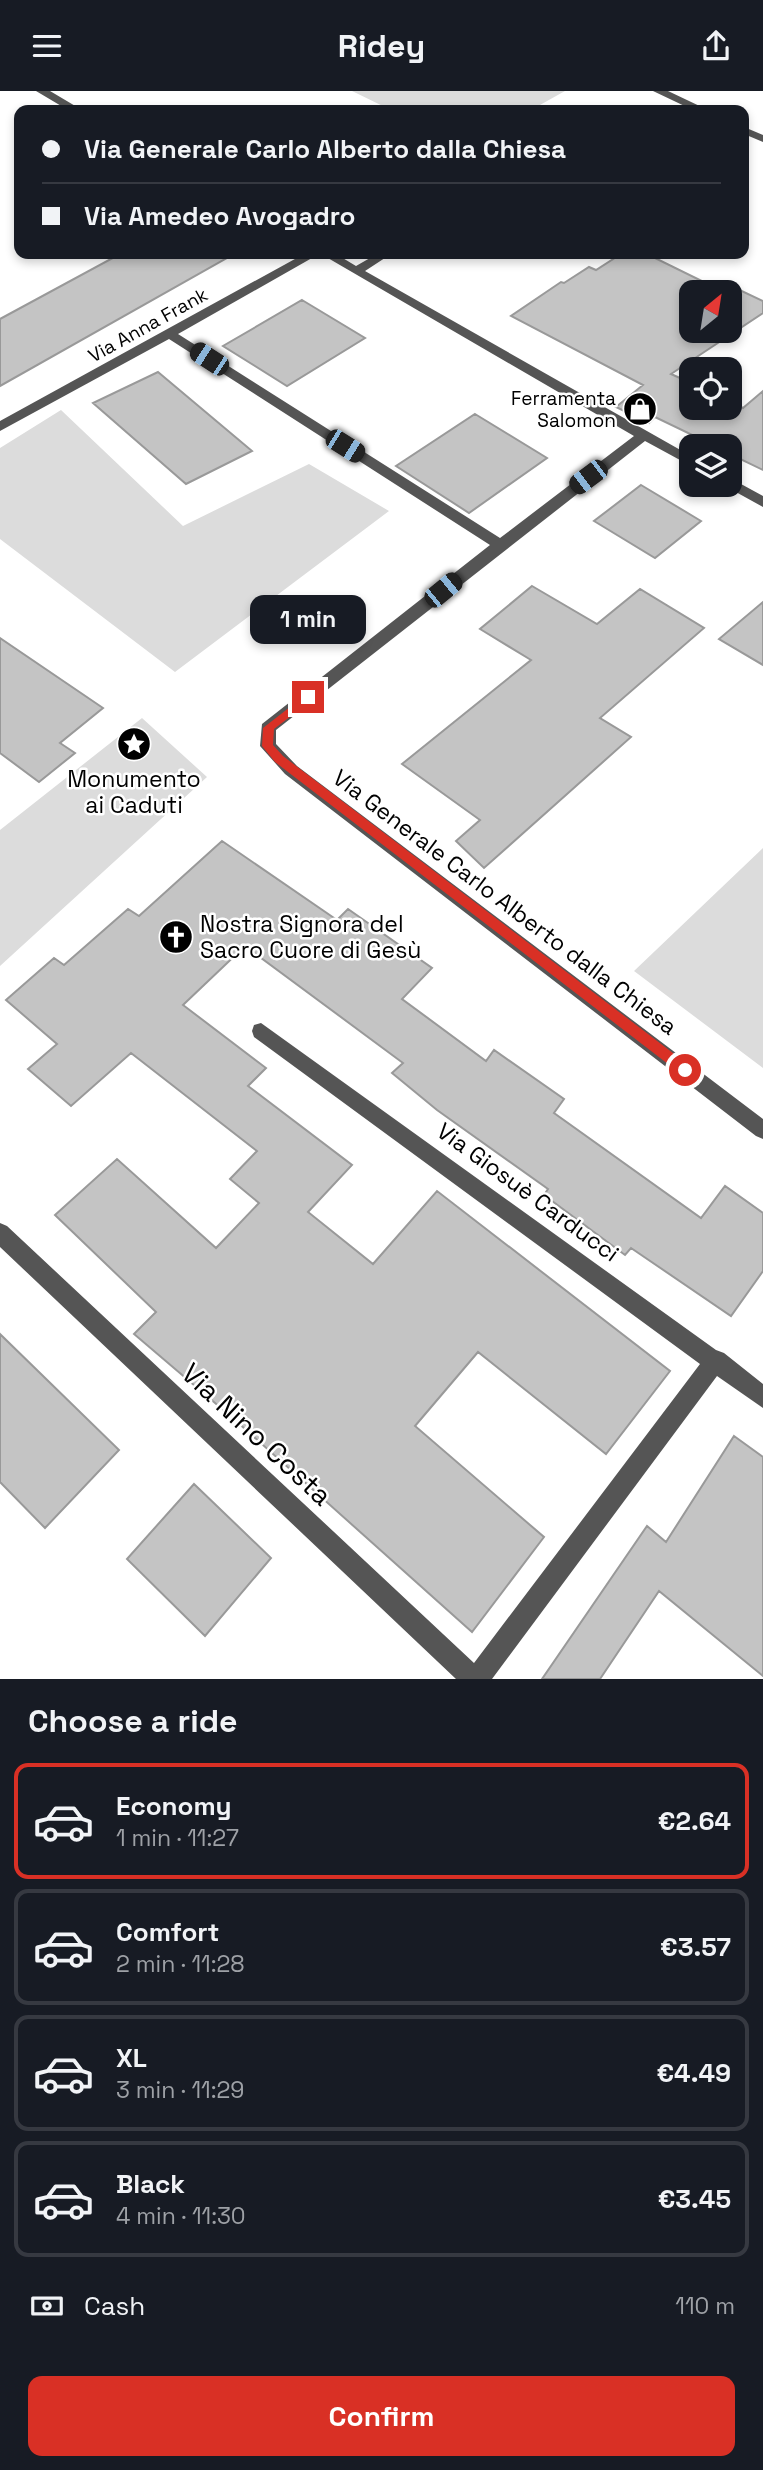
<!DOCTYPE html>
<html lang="en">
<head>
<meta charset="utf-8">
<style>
	body { margin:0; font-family:"Space Grotesk",sans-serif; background:#20242c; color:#f1f3f6; height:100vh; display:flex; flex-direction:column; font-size:26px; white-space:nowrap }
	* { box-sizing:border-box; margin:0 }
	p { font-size:23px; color:#9ea1a6 }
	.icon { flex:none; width:38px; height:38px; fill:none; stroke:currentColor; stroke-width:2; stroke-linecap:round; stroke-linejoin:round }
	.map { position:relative; height:1588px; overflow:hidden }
	.side { display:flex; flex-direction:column; background:#171b24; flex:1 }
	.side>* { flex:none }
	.banner { position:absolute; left:14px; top:14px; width:735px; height:154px; border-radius:14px; box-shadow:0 4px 10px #0003; display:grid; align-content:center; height:154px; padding:0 28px; background:#171b24 }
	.needle { width:46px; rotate:30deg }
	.tools { position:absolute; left:679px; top:189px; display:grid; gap:14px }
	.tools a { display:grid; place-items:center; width:63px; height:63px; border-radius:14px; background:#171b24; box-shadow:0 4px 10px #0003; font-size:35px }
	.end { position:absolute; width:32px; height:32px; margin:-16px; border:9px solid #d93025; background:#fff; box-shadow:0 0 0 4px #fff }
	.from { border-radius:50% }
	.bubble { position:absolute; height:49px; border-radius:14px; background:#171b24; box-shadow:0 4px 10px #0003; font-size:23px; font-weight:700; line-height:49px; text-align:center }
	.car { position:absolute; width:21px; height:42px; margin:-21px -10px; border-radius:9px; box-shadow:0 0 5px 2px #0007; background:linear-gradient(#222 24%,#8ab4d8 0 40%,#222 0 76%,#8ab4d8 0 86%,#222 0) }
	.banner b { display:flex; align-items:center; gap:24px; height:66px; font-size:26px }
	.banner b+b { border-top:2px solid #363941 }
	.banner i { width:18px; height:18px; background:#f1f3f6 }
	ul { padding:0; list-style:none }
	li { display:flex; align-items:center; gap:21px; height:116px; margin:0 14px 10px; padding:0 14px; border:4px solid #363941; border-radius:14px }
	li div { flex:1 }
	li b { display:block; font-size:26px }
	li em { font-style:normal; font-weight:700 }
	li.active { border-color:#d93025 }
	li>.icon { width:63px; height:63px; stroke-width:1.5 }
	h2 { padding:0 28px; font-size:32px; line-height:84px }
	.pay { display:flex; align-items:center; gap:18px; height:77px; padding:0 28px; font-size:26px }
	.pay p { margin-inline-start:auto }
	.cta { display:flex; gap:14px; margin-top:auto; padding:14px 28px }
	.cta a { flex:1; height:80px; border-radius:14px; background:#d93025; color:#fff; font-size:28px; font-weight:700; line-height:80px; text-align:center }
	header { display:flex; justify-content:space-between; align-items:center; height:91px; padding:0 28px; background:#171b24; font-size:32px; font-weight:700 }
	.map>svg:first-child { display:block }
	.green { fill:#dcdcdc }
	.building { fill:#c4c4c4; stroke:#999; stroke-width:2; fill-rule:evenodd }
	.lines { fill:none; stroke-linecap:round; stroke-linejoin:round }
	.minor { fill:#555; fill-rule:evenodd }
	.route { fill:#d93025 }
	.labels { text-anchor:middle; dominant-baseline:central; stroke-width:5; stroke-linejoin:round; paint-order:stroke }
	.far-street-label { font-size:19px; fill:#000; stroke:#fff }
	.far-poi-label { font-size:19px; fill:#000; stroke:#fff; text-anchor:end }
	.poi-label { font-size:23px; fill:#000; stroke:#fff }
	.street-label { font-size:23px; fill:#000; stroke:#fff }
	.near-street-label { font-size:28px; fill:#000; stroke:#fff }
</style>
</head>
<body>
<header><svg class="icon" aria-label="menu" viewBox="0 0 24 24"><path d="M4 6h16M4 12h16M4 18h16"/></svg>Ridey<svg class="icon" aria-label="share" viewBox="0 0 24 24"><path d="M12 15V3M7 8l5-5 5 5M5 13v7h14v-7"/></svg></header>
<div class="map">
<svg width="763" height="1588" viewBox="0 0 763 1588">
	<rect width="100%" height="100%" fill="#fff"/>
	<path class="green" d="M 352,0 L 565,0 L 531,19 L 391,19 Z
		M 61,319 L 183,435 L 309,373 L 389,420 L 175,581 L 0,448 L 0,357 Z
		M 142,627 L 207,686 L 0,875 L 0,739 Z
		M 763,757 L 763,977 L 634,880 Z"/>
	<path class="building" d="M 120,163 L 234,163 L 0,295 L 0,228 Z
		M 621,163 L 647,163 L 722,200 L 729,194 L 763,210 L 763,222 L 671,283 L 691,292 L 691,317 L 730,317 L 730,311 L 743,317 L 763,300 L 763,379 L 730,363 L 730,355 L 715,355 L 655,326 L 649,332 L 616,316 L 643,294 L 511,225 L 561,191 L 564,192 L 589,176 L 596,179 ZM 691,201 L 730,201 L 730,240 L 691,240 Z
		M 302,209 L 365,247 L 287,295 L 223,255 Z
		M 158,281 L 252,360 L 186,393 L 93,312 Z
		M 475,323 L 547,367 L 469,422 L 396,375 Z
		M 641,394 L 701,430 L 655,467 L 594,430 Z
		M 532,495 L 597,533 L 640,498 L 704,537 L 600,627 L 631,646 L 484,777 L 456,750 L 480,729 L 402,673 L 531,569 L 480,538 Z
		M 763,511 L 763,574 L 719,548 Z
		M 0,547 L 103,617 L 60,652 L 75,662 L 39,691 L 0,662 Z
		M 222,750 L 337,829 L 348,818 L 432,877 L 402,908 L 486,970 L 494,959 L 564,1008 L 554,1022 L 701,1127 L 725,1095 L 763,1122 L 763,1180 L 731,1225 L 631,1157 L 625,1164 L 544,1104 L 548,1098 L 437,1019 L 392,982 L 403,972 L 245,855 L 183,914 L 266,977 L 248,995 L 352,1074 L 308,1121 L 373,1173 L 437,1100 L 670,1280 L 606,1363 L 478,1261 L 415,1335 L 544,1446 L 472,1541 L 235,1329 L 134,1243 L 156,1221 L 55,1124 L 117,1068 L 216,1157 L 259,1112 L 230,1088 L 257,1060 L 131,962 L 71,1015 L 28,978 L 57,953 L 6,909 L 54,867 L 64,874 L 128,818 L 139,825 Z
		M 0,1243 L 119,1359 L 45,1437 L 0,1391 Z
		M 734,1345 L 763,1366 L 763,1585 L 659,1500 L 600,1588 L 542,1588 L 647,1435 L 666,1451 Z
		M 194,1393 L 271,1467 L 205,1545 L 127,1468 Z"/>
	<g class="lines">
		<path class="minor" d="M 36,0 L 50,0 L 82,19 L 68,19 Z
			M 653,0 L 668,0 L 708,19 L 693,19 Z
			M 744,36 L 763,44 L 763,51 L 744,43 Z
			M 304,163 L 319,163 L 178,243 L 500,447 L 634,345 L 321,163 L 336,163 L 356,175 L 377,163 L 391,163 L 365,180 L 691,365 L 691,375 L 645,350 L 276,639 L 276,653 L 297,675 L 763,1028 L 763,1048 L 756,1045 L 285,683 L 260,655 L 262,633 L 490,454 L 169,248 L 0,340 L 0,330 Z
			M 730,387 L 763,405 L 763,416 L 725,395 L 730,394 Z
			M 261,932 L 716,1259 L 724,1262 L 763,1293 L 763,1317 L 717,1285 L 492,1588 L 456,1588 L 0,1156 L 0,1132 L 7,1135 L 474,1572 L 700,1273 L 254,946 L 252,940 L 254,934 Z"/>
	</g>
	<path class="route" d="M 308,602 L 313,606 L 312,609 L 274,638 L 273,654 L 283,665 L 690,975 L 690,983 L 681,983 L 275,671 L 262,655 L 263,637 Z"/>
	<defs>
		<g id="shop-disc" transform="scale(1.75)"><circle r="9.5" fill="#000" stroke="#fff"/><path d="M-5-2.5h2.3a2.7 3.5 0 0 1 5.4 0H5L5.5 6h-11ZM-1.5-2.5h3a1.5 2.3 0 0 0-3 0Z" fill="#fff"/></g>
		<g id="sight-disc" transform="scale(1.75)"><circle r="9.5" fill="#000" stroke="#fff"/><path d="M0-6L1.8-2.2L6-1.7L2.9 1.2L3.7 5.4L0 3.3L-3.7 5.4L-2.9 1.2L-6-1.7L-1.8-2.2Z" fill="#fff"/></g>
		<g id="church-disc" transform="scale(1.75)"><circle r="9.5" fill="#000" stroke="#fff"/><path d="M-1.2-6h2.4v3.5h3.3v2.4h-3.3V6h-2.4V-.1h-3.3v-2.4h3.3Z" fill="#fff"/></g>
	</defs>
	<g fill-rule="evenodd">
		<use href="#shop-disc" x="640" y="318"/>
		<use href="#sight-disc" x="134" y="653"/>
		<use href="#church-disc" x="176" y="846"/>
	</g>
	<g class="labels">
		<g class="far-street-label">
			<text transform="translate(148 234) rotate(-29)">Via Anna Frank</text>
		</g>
		<g class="far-poi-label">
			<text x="616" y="307">Ferramenta<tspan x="616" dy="22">Salomon</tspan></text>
		</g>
		<g class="poi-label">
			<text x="134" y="688">Monumento<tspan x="134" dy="26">ai Caduti</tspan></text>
			<text x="200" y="833" text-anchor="start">Nostra Signora del<tspan x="200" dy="26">Sacro Cuore di Gesù</tspan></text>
		</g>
		<g class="street-label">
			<text transform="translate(505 811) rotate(37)">Via Generale Carlo Alberto dalla Chiesa</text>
			<text transform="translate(528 1101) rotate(36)">Via Giosuè Carducci</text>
		</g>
		<g class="near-street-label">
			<text transform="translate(257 1343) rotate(43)">Via Nino Costa</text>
		</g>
	</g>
</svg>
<div class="tools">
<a><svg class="needle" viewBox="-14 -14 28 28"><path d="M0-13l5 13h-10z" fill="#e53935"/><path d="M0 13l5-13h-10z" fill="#9ea1a6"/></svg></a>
<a><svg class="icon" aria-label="locate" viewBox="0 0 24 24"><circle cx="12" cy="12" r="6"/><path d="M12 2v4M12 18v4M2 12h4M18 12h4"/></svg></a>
<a><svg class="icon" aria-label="layers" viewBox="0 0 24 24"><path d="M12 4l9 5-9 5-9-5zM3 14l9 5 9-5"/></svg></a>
</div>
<i class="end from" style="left:685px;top:979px"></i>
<i class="end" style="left:308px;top:606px"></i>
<div class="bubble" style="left:250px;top:504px;width:116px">1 min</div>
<i class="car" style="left:209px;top:268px;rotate:303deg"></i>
<i class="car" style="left:345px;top:355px;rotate:122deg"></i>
<i class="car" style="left:588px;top:386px;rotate:233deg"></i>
<i class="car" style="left:443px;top:499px;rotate:51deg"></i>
<div class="banner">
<b><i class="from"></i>Via Generale Carlo Alberto dalla Chiesa</b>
<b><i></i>Via Amedeo Avogadro</b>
</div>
</div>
<section class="side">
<h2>Choose a ride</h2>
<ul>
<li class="active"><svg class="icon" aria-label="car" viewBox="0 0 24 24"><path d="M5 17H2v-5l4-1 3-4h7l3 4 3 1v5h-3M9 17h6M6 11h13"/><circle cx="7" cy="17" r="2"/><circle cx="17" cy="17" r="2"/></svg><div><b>Economy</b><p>1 min · 11:27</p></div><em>€2.64</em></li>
<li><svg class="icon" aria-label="car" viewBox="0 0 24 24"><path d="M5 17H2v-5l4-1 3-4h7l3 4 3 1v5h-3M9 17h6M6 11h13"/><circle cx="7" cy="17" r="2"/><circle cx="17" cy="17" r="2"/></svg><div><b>Comfort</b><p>2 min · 11:28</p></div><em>€3.57</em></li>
<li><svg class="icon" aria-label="car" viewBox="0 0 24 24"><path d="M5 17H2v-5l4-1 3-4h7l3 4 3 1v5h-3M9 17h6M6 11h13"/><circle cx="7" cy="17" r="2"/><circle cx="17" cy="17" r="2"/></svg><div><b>XL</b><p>3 min · 11:29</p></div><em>€4.49</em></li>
<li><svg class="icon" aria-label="car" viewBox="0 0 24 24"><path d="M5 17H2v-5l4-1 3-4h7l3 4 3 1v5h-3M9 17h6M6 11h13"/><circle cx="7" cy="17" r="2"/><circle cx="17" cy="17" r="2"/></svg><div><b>Black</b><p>4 min · 11:30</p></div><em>€3.45</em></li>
</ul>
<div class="pay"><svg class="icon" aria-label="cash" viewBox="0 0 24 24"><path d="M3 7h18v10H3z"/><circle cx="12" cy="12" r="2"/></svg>Cash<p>110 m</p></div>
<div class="cta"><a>Confirm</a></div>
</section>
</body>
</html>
